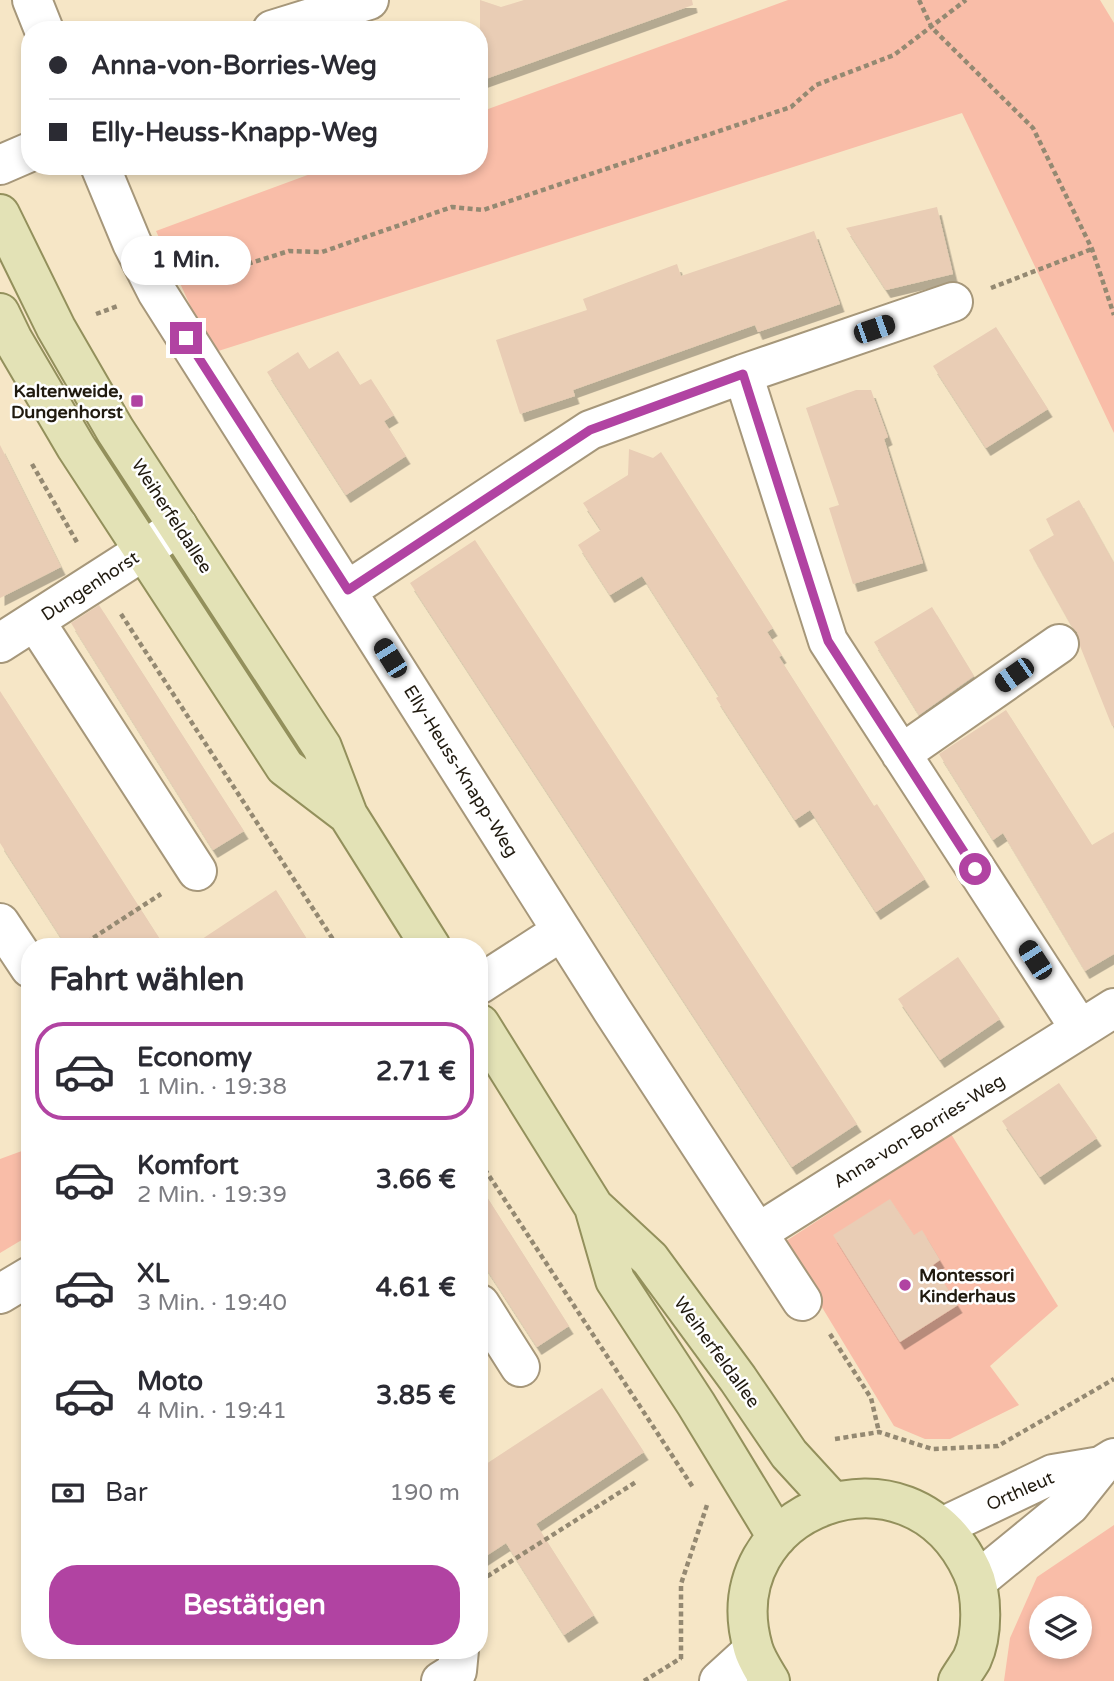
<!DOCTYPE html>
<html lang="de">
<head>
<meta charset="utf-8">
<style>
	body { margin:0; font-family:"Varela Round",sans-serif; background:#f7f7f7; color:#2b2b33; height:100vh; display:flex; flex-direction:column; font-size:26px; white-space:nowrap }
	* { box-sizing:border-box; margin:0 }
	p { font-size:23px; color:#7c7c81 }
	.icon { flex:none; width:38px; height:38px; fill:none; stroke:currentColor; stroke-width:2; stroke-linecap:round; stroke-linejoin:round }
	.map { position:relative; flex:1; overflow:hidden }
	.side { position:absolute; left:21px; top:938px; width:467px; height:721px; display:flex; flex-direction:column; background:#fff; border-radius:28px; box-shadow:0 4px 10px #0003 }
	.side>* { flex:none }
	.top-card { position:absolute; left:21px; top:21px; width:467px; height:154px; border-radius:28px; box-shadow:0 4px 10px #0003; display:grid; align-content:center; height:154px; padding:0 28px; background:#fff }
	.buttons { position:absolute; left:1029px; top:1596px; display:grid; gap:14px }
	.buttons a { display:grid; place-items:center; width:63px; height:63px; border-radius:50%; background:#fff; box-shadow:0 4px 10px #0003; font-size:35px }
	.end { position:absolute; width:32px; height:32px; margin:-16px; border:9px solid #b143a2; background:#fff; box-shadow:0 0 0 4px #fff }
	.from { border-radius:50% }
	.bubble { position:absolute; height:49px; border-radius:24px; background:#fff; box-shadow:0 4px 10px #0003; font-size:23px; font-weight:700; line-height:49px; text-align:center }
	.car { position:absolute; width:21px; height:42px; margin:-21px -10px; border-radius:9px; box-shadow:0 0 5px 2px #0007; background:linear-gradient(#222 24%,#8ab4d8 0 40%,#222 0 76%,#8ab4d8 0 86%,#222 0) }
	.top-card b { display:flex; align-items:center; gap:24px; height:66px; font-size:26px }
	.top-card b+b { border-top:2px solid #e1e1e2 }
	.top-card i { width:18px; height:18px; background:#2b2b33 }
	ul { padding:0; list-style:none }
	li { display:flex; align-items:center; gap:21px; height:98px; margin:0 14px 10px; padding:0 14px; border:4px solid transparent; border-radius:28px }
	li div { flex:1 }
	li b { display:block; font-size:26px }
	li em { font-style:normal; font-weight:700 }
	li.current { border-color:#b143a2 }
	li>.icon { width:63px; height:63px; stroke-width:1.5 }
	h2 { padding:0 28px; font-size:32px; line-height:84px }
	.pay { display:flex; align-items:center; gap:18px; height:77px; padding:0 28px; font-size:26px }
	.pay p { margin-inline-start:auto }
	.primary-button { display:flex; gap:14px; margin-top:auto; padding:14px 28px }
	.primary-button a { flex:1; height:80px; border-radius:28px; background:#b143a2; color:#fff; font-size:28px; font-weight:700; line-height:80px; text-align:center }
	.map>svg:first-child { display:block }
	.green { fill:#f9bda8; fill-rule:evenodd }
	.building { fill:#e9cdb5; filter:url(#shadow) }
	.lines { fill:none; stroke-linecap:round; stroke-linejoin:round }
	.minor-casing { stroke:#a6977a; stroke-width:42 }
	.major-casing { stroke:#93905c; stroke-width:42 }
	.path { stroke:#948972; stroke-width:4.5; stroke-dasharray:5 3.5; stroke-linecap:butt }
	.minor { stroke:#fff; stroke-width:38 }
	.major { stroke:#e3e2b6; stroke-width:38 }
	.route { stroke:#b143a2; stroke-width:9 }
	.poi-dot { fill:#b143a2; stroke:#fff; stroke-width:2.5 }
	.labels { text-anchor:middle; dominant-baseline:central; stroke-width:5; stroke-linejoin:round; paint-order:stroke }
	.poi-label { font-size:18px; font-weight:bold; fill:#201a0f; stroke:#fff; text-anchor:end }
	.street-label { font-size:18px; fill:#201a0f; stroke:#fff }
</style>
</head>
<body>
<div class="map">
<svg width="1114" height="1681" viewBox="0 0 1114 1681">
	<defs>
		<filter id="shadow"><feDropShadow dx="4.5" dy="8" stdDeviation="0" flood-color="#0004"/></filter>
	</defs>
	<rect width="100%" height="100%" fill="#f6e6c6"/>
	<path class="green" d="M 788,0 L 1100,0 L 1114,23 L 1114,433 L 962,113 L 212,353 L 156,231 L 332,166 L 480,166 L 480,112 Z
		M 951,1134 L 1058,1306 L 990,1366 L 1019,1405 L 950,1439 L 925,1439 L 894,1426 L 783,1243 Z
		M 30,1148 L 30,1235 L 0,1253 L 0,1159 Z
		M 1114,1525 L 1114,1681 L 1004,1681 L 1010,1638 L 1037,1577 ZM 1080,1608 L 1080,1647 L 1041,1647 L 1041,1608 Z"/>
	<path class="building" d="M 480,0 L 501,7 L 524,0 L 692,0 L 693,5 L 480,81 Z
		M 937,207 L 953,274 L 886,290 L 846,228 Z
		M 814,231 L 840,304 L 758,332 L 755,325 L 573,390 L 575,396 L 520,414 L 496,340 L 587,310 L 583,299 L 677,264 L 681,276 Z
		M 996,327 L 1048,409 L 986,448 L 933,366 Z
		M 338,351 L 360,385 L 371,379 L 394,415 L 384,421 L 406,456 L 346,495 L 267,372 L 298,352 L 309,369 Z
		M 856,390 L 871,390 L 888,437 L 884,439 L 923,563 L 853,584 L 829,508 L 839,505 L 806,408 Z
		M 0,445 L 61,567 L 0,598 Z
		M 629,449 L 653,458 L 661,452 L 773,628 L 767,632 L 782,655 L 779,657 L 874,806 L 877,804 L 925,879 L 876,912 L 810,810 L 795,820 L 716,698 L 719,696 L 642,576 L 610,595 L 578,545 L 601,530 L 583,503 L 628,475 Z
		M 1079,500 L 1114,563 L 1114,726 L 1112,726 L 1080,646 L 1077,632 L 1072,627 L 1029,550 L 1054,535 L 1046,519 Z
		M 475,540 L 857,1124 L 792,1167 L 410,583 Z
		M 99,605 L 244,831 L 213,850 L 71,623 Z
		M 932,607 L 974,676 L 919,715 L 874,642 Z
		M 0,691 L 113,866 L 165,947 L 67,947 L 44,911 L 0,843 Z
		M 1006,710 L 1092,845 L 1114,832 L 1114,954 L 1085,971 L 1003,833 L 993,840 L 939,754 Z
		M 276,890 L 312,947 L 190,947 Z
		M 958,957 L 1000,1019 L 940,1060 L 898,999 Z
		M 1059,1083 L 1097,1138 L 1040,1177 L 1002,1121 Z
		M 480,1186 L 569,1326 L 537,1347 L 480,1259 Z
		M 890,1199 L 914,1235 L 922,1230 L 940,1260 L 933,1265 L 958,1305 L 900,1342 L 833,1235 Z
		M 602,1388 L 644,1452 L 536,1524 L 594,1615 L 564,1635 L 506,1543 L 480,1560 L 480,1468 Z"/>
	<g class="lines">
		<g class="minor-casing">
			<path id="minor" d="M 32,0 L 44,30
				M 272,30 L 369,0
				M 0,165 L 30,152
				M 100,166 L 132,243 L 157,292 L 612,1010 L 802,1301
				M 743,374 L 953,302
				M 348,590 L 590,430 L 743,374 L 828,641 L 1080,1029
				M 35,621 L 197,871
				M 0,643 L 145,550 L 178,526
				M 901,754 L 1059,644
				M 0,923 L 30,968
				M 480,984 L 562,931
				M 759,1232 L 1114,1008
				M 0,1294 L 30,1276
				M 480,1304 L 520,1367
				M 942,1527 L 1053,1474 L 1101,1466
				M 977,1581 L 1070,1505 L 1101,1466 L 1114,1458
				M 441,1681 L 457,1671 L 459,1650
				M 719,1681 L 753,1650"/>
		</g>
		<g class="major-casing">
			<path id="major" d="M 0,214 L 56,328 L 115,430 L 322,747 L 348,815 L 431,947
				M 0,313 L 13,340 L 76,447 L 285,767 L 348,815
				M 480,1024 L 594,1207 L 650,1259 L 738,1379 L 789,1454 L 833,1502
				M 594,1207 L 615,1280 L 696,1404 L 777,1537
				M 770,1681 C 764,1671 756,1659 753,1648 C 713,1509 909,1434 972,1571 C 983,1594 983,1635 972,1659 C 968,1666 962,1674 958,1681"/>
		</g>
		<path class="path" d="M 919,0 L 932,28 L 1033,128 L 1092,249 L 1114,315
			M 199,279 L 289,251 L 322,252 L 452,207 L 483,210 L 791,107 L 816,85 L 894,55 L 966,0
			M 991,288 L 1092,249
			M 96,314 L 118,306
			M 32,464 L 78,544
			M 121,614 L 338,947
			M 79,947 L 161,894
			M 480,1162 L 694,1489
			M 830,1334 L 871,1398 L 879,1432
			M 835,1439 L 879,1432 L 932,1449 L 998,1446 L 1114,1379
			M 480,1581 L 636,1482
			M 681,1659 L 681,1584 L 707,1505
			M 644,1681 L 681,1658"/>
		<use href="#minor" class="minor"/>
		<use href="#major" class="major"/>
	</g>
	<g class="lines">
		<path class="route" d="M 186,338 L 348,590 L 590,430 L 743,374 L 828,641 L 975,869"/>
	</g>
	<g class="poi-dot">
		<rect x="130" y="394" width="14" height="14" rx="3.5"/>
		<circle cx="905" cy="1285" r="7"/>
	</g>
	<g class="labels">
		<g class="poi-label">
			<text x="123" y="391">Kaltenweide,<tspan x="123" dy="21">Dungenhorst</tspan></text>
			<text x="919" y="1275" text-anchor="start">Montessori<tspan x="919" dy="21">Kinderhaus</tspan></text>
		</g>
		<g class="street-label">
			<text transform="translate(172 516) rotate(57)">Weiherfeldallee</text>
			<text transform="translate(90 586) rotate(-33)">Dungenhorst</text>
			<text transform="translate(461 771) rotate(58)">Elly-Heuss-Knapp-Weg</text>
			<text transform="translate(919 1131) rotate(-32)">Anna-von-Borries-Weg</text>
			<text transform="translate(717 1352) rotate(54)">Weiherfeldallee</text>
			<text transform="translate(1020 1491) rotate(-24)">Orthleut</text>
		</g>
	</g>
</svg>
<div class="buttons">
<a><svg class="icon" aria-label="layers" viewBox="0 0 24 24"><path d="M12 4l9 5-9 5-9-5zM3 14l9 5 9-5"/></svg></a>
</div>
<i class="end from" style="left:975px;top:869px"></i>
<i class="end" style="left:186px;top:338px"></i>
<div class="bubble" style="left:121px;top:236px;width:130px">1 Min.</div>
<i class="car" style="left:874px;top:329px;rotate:71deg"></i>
<i class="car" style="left:390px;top:658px;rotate:328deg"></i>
<i class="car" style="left:1014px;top:675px;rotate:235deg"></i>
<i class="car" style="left:1035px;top:960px;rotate:327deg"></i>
<div class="top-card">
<b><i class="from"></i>Anna-von-Borries-Weg</b>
<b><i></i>Elly-Heuss-Knapp-Weg</b>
</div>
<section class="side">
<h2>Fahrt wählen</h2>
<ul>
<li class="current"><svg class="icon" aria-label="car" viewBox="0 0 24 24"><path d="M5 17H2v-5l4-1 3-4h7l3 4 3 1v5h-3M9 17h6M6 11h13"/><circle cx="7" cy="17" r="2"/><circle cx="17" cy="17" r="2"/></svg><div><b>Economy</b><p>1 Min. · 19:38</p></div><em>2.71 €</em></li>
<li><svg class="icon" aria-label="car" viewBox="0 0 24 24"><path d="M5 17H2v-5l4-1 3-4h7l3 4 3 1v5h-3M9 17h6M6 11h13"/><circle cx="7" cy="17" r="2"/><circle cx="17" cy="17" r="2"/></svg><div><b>Komfort</b><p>2 Min. · 19:39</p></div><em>3.66 €</em></li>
<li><svg class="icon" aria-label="car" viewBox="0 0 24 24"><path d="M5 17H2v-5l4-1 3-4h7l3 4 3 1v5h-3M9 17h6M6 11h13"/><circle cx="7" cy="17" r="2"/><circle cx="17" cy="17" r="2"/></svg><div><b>XL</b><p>3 Min. · 19:40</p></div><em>4.61 €</em></li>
<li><svg class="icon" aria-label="car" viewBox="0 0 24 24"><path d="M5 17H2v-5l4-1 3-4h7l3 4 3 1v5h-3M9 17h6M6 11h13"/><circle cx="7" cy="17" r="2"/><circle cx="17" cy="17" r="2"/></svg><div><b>Moto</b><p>4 Min. · 19:41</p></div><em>3.85 €</em></li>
</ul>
<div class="pay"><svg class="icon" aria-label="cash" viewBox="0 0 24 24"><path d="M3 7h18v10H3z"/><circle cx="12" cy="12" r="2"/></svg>Bar<p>190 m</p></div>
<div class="primary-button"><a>Bestätigen</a></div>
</section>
</div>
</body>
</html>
